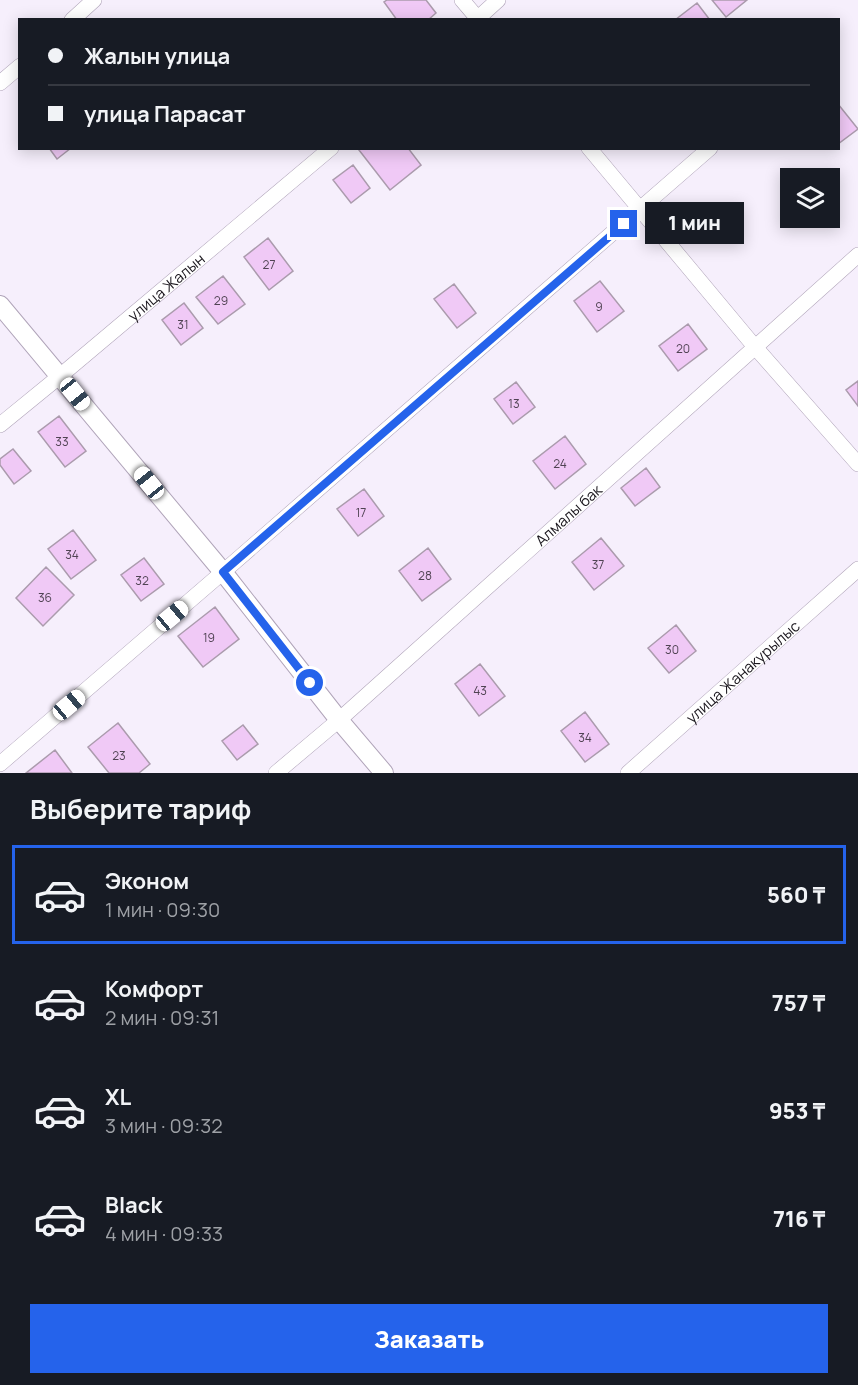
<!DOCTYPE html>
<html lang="ru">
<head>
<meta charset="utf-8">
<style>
	body { margin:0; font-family:Manrope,sans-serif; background:#20242c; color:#f1f3f6; height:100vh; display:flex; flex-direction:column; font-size:22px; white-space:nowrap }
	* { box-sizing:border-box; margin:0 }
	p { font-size:20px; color:#9ea1a6 }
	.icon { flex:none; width:33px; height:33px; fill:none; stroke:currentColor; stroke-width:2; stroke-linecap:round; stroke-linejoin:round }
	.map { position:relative; height:773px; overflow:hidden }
	.side { display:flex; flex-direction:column; background:#171b24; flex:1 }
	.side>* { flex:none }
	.guide { position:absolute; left:18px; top:18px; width:822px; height:132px; border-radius:0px; box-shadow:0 3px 15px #0003; display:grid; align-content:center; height:132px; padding:0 30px; background:#171b24 }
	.tools { position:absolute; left:780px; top:168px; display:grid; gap:12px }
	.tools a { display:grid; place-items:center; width:60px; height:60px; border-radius:0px; background:#171b24; box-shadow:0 3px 15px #0003; font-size:30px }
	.end { position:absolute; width:27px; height:27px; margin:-14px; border:8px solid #2563eb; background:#fff; box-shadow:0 0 0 3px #fff }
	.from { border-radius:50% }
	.bubble { position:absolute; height:42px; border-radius:0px; background:#171b24; box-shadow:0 3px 15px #0003; font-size:20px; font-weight:800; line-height:42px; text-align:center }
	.car { position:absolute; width:18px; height:36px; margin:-18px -9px; border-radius:8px; box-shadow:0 0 4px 2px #0007; background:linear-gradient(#fff 24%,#345 0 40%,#fff 0 76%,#345 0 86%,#fff 0) }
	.guide b { display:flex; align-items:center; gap:21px; height:57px; font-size:22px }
	.guide b+b { border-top:2px solid #363941 }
	.guide i { width:15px; height:15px; background:#f1f3f6 }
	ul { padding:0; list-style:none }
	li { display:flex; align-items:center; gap:18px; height:99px; margin:0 12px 9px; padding:0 18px; border:3px solid transparent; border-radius:0px }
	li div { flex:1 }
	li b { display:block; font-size:22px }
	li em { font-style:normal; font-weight:800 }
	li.active { border-color:#2563eb }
	li>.icon { width:54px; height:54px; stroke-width:1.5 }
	h2 { padding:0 30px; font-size:27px; line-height:72px }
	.button { display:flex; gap:12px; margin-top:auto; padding:12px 30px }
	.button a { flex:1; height:69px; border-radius:0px; background:#2563eb; color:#fff; font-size:24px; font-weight:800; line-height:69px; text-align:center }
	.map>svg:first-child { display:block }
	.building { fill:#f0c9f6; stroke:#ab9bad; stroke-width:1.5 }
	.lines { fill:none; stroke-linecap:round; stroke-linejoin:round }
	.minor-casing { stroke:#b0a4b9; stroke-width:16 }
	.tertiary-casing { stroke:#b0a4b9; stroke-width:20 }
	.minor { stroke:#fff; stroke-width:15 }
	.tertiary { stroke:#fff; stroke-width:18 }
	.route { stroke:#2563eb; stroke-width:8 }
	.labels { text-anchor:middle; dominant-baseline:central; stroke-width:6; stroke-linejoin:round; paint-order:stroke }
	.number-label { font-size:12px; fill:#504353 }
	.street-label { font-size:15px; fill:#1a161d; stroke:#fff }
</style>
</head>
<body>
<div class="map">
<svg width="858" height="773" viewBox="0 0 858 773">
	<rect width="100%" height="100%" fill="#f6effc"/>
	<path class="building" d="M 387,0 L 426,0 L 436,13 L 428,20 L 397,20 L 384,2 Z
		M 712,0 L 747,0 L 726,17 Z
		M 697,3 L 710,20 L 675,20 Z
		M 838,104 L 858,129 L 838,144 Z
		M 49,148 L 71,148 L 57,159 Z
		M 361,148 L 408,148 L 421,165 L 390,190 L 359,150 Z
		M 353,165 L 370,188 L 351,203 L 333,180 Z
		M 268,238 L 293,271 L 269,290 L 244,257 Z
		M 223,276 L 245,304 L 218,324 L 196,297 Z
		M 600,281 L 624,311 L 597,332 L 574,301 Z
		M 454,284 L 476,313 L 457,328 L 434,299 Z
		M 184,303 L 203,328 L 181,345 L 162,320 Z
		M 688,324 L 707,349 L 678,371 L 659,346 Z
		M 858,381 L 858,406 L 846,390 Z
		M 516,382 L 535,407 L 513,424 L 494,399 Z
		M 59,416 L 86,451 L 65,467 L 38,432 Z
		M 565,436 L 586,464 L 555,489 L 533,461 Z
		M 13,449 L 31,471 L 14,484 L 0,465 L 0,459 Z
		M 646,468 L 660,487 L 635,506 L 621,488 Z
		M 364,489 L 384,516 L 358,536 L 337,509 Z
		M 73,530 L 96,560 L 71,579 L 48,549 Z
		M 601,538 L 624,566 L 594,590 L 572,562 Z
		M 428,548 L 451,579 L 422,601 L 399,571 Z
		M 144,558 L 164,584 L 141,601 L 121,575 Z
		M 46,567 L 74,595 L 43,626 L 16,598 Z
		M 215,607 L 239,639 L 203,667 L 178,636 Z
		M 676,625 L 696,651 L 669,673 L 648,648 Z
		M 480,664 L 505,696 L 479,716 L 455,684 Z
		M 585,712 L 609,744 L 585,762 L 561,731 Z
		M 118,723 L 150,764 L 139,773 L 109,773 L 88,747 Z
		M 243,725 L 258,744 L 237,760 L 222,741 Z
		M 55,750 L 72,773 L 26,773 Z"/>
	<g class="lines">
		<g class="minor-casing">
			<g id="minor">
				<path d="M 462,0 L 479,20"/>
				<path d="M 72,20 L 94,0"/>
				<path d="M 476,20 L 498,0"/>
				<path d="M 0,83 L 20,66"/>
				<path d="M 589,148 L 755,347 L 858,464"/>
				<path id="s1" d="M 0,425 L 60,376 L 331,148"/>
				<path d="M 0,764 L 223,572 L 710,148"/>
				<path id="s2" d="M 276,773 L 339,720 L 858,255"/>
				<path id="s3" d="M 628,773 L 858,569"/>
			</g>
		</g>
		<g class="tertiary-casing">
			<path id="tertiary" d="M 0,305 L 223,572 L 339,720 L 384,773"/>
		</g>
		<use href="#minor" class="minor"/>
		<use href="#tertiary" class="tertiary"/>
	</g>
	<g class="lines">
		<path class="route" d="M 310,683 L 223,572 L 624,224"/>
	</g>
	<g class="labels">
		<g class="number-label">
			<text x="269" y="264">27</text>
			<text x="221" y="300">29</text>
			<text x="599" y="306">9</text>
			<text x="183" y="324">31</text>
			<text x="683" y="348">20</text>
			<text x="514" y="403">13</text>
			<text x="62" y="441">33</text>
			<text x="560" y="463">24</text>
			<text x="361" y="512">17</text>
			<text x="72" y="554">34</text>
			<text x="598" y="564">37</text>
			<text x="425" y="575">28</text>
			<text x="142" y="580">32</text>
			<text x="45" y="597">36</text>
			<text x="209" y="637">19</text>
			<text x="672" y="649">30</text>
			<text x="480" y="690">43</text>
			<text x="585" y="737">34</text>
			<text x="119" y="755">23</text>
		</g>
		<g class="street-label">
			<text stroke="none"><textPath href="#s1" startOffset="216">улица Жалын</textPath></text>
			<text stroke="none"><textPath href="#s2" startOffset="390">Алмалы бак</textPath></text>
			<text stroke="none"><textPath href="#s3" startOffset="153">улица Жанакурылыс</textPath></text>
		</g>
	</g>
</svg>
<div class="tools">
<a><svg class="icon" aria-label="layers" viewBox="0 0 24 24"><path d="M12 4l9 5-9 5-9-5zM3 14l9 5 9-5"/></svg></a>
</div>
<i class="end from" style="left:310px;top:683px"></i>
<i class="end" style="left:624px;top:224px"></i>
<div class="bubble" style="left:645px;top:202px;width:99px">1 мин</div>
<i class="car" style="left:75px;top:394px;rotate:141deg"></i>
<i class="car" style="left:149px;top:483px;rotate:321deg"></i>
<i class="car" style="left:172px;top:616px;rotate:50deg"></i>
<i class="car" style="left:69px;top:705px;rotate:50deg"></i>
<div class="guide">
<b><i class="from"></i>Жалын улица</b>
<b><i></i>улица Парасат</b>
</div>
</div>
<section class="side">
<h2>Выберите тариф</h2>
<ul>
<li class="active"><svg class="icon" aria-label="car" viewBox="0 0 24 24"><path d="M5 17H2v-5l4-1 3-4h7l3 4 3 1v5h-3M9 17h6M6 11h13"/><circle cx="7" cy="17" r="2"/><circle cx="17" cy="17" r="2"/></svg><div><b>Эконом</b><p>1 мин · 09:30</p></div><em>560 ₸</em></li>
<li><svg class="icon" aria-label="car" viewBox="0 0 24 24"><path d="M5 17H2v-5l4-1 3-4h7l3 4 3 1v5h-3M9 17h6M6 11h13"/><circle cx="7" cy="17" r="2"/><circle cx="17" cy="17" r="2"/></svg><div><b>Комфорт</b><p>2 мин · 09:31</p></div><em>757 ₸</em></li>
<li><svg class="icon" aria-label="car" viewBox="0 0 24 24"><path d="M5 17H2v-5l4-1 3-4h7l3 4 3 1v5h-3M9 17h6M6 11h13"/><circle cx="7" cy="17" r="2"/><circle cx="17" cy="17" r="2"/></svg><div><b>XL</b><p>3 мин · 09:32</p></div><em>953 ₸</em></li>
<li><svg class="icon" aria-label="car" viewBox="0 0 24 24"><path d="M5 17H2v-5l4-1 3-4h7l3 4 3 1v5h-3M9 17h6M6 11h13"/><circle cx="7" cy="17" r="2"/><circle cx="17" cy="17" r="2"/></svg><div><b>Black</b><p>4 мин · 09:33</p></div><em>716 ₸</em></li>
</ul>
<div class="button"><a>Заказать</a></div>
</section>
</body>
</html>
